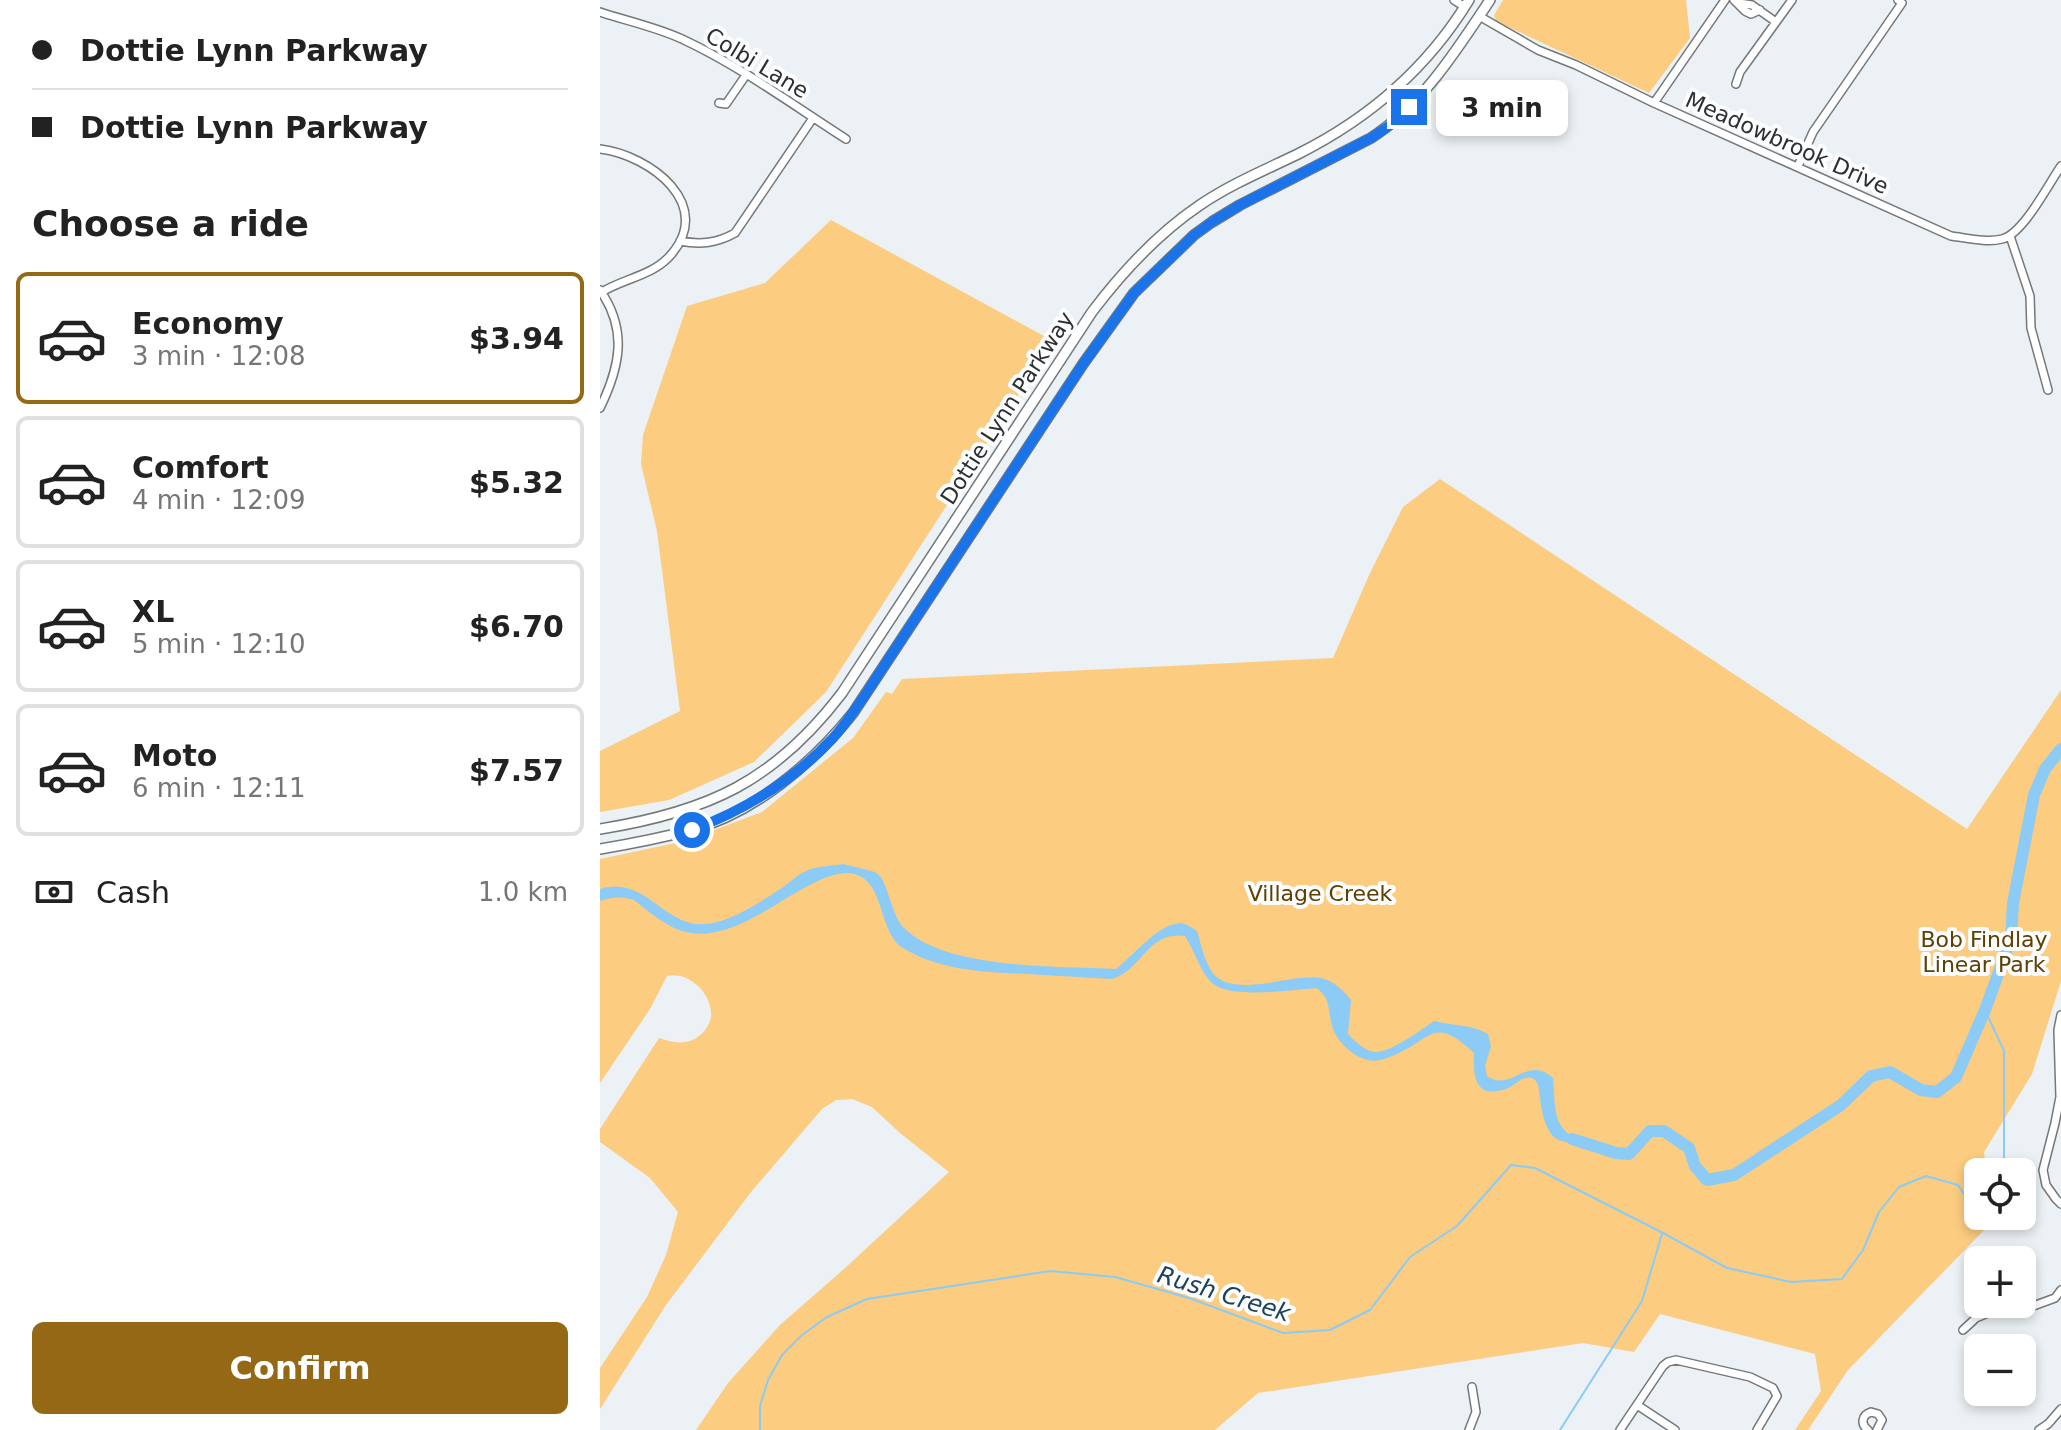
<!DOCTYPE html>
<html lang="en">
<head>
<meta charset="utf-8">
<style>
	body { margin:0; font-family:"DejaVu Sans",sans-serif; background:#f2f2f2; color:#222; height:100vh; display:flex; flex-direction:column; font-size:30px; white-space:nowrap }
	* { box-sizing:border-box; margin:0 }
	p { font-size:26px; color:#767676 }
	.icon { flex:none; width:44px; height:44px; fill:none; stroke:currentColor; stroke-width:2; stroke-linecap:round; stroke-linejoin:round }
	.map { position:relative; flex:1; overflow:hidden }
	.side { display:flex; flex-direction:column; background:#fff; width:600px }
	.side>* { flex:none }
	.guide { display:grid; align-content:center; height:176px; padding:0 32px; background:#fff }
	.controls { position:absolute; left:1364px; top:1158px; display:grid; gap:16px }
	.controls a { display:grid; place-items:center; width:72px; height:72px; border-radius:12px; background:#fff; box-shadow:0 4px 12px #0003; font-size:40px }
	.end { position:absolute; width:36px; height:36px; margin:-18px; border:10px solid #1a73e8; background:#fff; box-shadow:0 0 0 4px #fff }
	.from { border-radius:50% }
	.bubble { position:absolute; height:56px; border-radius:12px; background:#fff; box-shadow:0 4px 12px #0003; font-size:26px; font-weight:800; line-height:56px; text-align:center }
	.guide b { display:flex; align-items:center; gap:28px; height:76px; font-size:30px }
	.guide b+b { border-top:2px solid #e0e0e0 }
	.guide i { width:20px; height:20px; background:#222 }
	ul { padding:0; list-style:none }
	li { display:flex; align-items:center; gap:24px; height:132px; margin:0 16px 12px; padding:0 16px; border:4px solid #e0e0e0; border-radius:12px }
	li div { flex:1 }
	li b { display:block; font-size:30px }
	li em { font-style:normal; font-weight:800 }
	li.active { border-color:#946814 }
	li>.icon { width:72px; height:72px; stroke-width:1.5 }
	h2 { padding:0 32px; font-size:36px; line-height:96px }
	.pay { display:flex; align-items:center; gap:20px; height:88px; padding:0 32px; font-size:30px }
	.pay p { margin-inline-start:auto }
	.action { display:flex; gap:16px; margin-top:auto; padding:16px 32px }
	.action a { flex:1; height:92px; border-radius:12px; background:#946814; color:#fff; font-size:32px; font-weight:800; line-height:92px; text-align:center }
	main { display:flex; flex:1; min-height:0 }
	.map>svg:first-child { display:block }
	.green { fill:#fccc81 }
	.water { fill:#8bcbf6 }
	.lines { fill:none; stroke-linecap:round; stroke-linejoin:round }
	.stream { stroke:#8bcbf6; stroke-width:2 }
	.river { stroke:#8bcbf6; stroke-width:12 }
	.minor-casing { stroke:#73787b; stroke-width:10 }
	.secondary-casing { stroke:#73787b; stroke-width:12 }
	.minor { stroke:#fff; stroke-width:7 }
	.secondary { stroke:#fff; stroke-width:9 }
	.route { stroke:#1a73e8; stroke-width:10 }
	.labels { text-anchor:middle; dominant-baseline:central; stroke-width:8; stroke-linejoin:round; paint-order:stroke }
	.street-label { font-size:22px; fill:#2c2e2f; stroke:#fbfdff }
	.park-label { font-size:22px; fill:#5f4000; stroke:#fbfdff }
	.water-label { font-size:24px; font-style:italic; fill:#1e4158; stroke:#fbfdff }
</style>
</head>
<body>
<main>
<section class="side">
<div class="guide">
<b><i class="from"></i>Dottie Lynn Parkway</b>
<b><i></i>Dottie Lynn Parkway</b>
</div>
<h2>Choose a ride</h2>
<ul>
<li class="active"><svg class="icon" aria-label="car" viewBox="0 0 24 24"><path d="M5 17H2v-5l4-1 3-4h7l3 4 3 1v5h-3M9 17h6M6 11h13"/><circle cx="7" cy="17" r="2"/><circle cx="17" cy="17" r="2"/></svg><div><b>Economy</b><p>3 min · 12:08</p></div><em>$3.94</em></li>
<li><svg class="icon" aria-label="car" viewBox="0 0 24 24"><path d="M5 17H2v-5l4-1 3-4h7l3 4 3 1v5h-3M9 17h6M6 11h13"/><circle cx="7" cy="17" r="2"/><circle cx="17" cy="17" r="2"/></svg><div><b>Comfort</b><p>4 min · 12:09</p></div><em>$5.32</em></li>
<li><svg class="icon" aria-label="car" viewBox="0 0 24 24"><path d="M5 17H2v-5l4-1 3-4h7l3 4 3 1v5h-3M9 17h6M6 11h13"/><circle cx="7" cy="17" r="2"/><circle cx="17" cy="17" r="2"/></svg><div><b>XL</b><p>5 min · 12:10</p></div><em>$6.70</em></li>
<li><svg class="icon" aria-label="car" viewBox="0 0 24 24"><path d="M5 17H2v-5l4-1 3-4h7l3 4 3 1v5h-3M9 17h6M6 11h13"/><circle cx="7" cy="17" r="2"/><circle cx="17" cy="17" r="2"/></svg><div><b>Moto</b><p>6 min · 12:11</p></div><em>$7.57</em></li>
</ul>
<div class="pay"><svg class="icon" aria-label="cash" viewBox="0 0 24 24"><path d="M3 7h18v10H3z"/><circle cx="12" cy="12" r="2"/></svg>Cash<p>1.0 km</p></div>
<div class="action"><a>Confirm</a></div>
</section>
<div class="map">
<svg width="1461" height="1430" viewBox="0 0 1461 1430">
	<rect width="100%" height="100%" fill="#ebf1f4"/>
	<path class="green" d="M 903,0 L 1086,0 L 1090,38 L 1049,93 L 896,21 L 894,15 Z
		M 231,220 L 453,341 L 226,692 L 154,762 L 69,800 L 0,812 L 0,751 L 80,711 L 57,531 L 41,464 L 43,435 L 87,306 L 165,283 Z
		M 840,479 L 1367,829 L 1461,690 L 1461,981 L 1432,1074 L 1384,1152 L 1386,1172 L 1378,1172 L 1378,1216 L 1387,1216 L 1387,1227 L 1248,1370 L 1208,1430 L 1195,1430 L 1221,1391 L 1215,1354 L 1060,1314 L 1034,1352 L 983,1343 L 658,1393 L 615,1430 L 96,1430 L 128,1383 L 180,1325 L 244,1269 L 349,1172 L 300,1133 L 272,1107 L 252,1099 L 236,1100 L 222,1109 L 151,1192 L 66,1305 L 0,1409 L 0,1368 L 47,1297 L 66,1255 L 78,1212 L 50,1178 L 0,1142 L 0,1129 L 59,1038 C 76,1044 92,1046 105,1030 C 109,1025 112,1019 111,1012 C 110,991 87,971 67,976 L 50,1009 L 0,1083 L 0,859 L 85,841 L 162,812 L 253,738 L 286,692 L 292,694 L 302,679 L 733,658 L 770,573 L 803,507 Z"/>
	<path class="water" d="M 243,864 L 275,872 L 281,877 C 289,891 293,916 303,927 C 344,970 459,966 516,969 C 533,956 557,925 579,923 C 585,923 591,927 597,931 C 601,944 604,960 612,972 C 633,1000 692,973 721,978 C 734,981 743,990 751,1000 L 748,1034 C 755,1041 764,1051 775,1052 C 790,1053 821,1030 834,1021 C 853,1026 871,1024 888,1034 L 891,1046 L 885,1066 L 887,1076 C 912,1093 927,1054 953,1078 C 956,1113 951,1128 986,1145 C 977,1143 963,1143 955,1138 C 945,1130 941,1109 940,1097 C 939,1092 939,1084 935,1080 C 925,1072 915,1086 906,1089 C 875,1099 873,1077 874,1053 C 832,1014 833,1040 792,1056 C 785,1059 776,1062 768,1060 C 752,1056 737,1042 732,1026 C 728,1011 731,997 716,988 C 692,990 625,1000 610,981 C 599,968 594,950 585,936 C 548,930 542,970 512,979 C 484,977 455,976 427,974 C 384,972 341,971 303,948 C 277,932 286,875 248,873 C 230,873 213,883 197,892 C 164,911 120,945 79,930 C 63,924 48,911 34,900 C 21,896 12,897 0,901 L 0,889 C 42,876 61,920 96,924 C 126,927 162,901 186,885 C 192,880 199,874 206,871 C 217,866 232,866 243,864 Z"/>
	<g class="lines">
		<path class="stream" d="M 1385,1010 L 1404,1051 L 1404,1172
			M 160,1430 L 160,1406 L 168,1380 L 182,1355 L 202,1335 L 227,1317 L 267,1299 L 450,1271 L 515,1277 L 589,1298 L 683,1333 L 730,1330 L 770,1310 L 810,1257 L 857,1226 L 911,1165 L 935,1168 L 1063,1233 L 1127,1268 L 1191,1282 L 1242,1279 L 1263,1250 L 1279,1212 L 1299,1187 L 1326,1176 L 1358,1185 L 1376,1212 L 1378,1212
			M 960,1430 L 1042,1301 L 1062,1234"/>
		<path class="river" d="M 972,1139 L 1016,1153 L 1029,1154 L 1050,1131 L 1064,1131 L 1089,1148 L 1095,1166 L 1107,1180 L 1134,1175 L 1241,1105 L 1271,1076 L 1290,1072 L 1321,1090 L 1337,1092 L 1356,1077 L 1385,1010 L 1411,939 L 1413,903 L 1434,795 L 1445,769 L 1461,749"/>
		<g class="minor-casing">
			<path id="minor" d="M 854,0 L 865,7
				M 1134,0 L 1145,11 L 1151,14 L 1160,10
				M 1139,3 L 1152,5 L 1176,22
				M 0,12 C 27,21 56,27 82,39 C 140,66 193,105 246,139
				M 879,16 L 938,50 L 976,65 L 1054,103 L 1351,236 C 1367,238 1387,243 1402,239 C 1423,234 1448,185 1461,166
				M 1136,84 L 1140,72 L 1192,0
				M 119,103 L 126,104 L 146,75
				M 1054,103 L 1125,0
				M 0,149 C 50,155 118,206 68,258 C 50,276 23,279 2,292
				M 1198,166 L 1213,132 L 1302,3 L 1298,0
				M 1410,236 L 1430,296 L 1431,328 L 1448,390
				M 80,241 C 101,245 117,243 135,233 L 213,118
				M 0,290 C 28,330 20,367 0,408
				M 1461,1015 L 1458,1030 L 1460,1097 L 1455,1123 L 1443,1170 L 1446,1185 L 1456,1199 L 1461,1204
				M 1363,1330 L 1376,1318 L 1400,1308 L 1425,1309 L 1455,1298 L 1461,1290
				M 1037,1405 L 1075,1430
				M 869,1430 L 876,1412 L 872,1387
				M 1020,1430 L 1063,1366 L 1068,1362 L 1076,1360 L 1150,1377 L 1173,1388 L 1177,1396 L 1157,1430
				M 1268,1430 C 1260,1424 1262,1415 1271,1412 L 1278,1414 L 1282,1420 L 1277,1430
				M 1439,1430 L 1448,1424 L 1461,1409"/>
		</g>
		<g class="secondary-casing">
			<path id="secondary" d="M 0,829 C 108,812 175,781 242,693 L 492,312 C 523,271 557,234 600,205 C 631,184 665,170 698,154 C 770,118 827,69 869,0
				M 0,849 C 30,844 61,838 91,830 C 154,813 213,763 253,713 L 483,364 L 534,293 L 594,235 L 612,222 L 640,205 L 771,138 C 823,104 856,51 890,0"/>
		</g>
		<use href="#minor" class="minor"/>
		<use href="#secondary" class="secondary"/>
	</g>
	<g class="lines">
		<path class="route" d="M 92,830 C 145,810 194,780 233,738 C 251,718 265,695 280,672 L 483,364 L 534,293 L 594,235 L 612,222 L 640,205 L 771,138 L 789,126 L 809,107"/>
	</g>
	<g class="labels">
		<g class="street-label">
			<text transform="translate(157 63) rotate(31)">Colbi Lane</text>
			<text transform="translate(1187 143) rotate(24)">Meadowbrook Drive</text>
			<text transform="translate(407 408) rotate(-57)">Dottie Lynn Parkway</text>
		</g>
		<g class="park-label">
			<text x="720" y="893">Village Creek</text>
			<text x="1384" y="939">Bob Findlay<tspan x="1384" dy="25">Linear Park</tspan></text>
		</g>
		<g class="water-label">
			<text transform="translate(624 1294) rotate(17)">Rush Creek</text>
		</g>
	</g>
</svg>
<div class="controls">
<a><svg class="icon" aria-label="locate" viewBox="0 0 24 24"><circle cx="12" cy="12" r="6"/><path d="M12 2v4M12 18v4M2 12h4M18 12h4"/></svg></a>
<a>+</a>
<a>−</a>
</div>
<i class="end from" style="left:92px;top:830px"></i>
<i class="end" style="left:809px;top:107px"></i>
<div class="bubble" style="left:836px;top:80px;width:132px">3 min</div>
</div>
</main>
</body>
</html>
